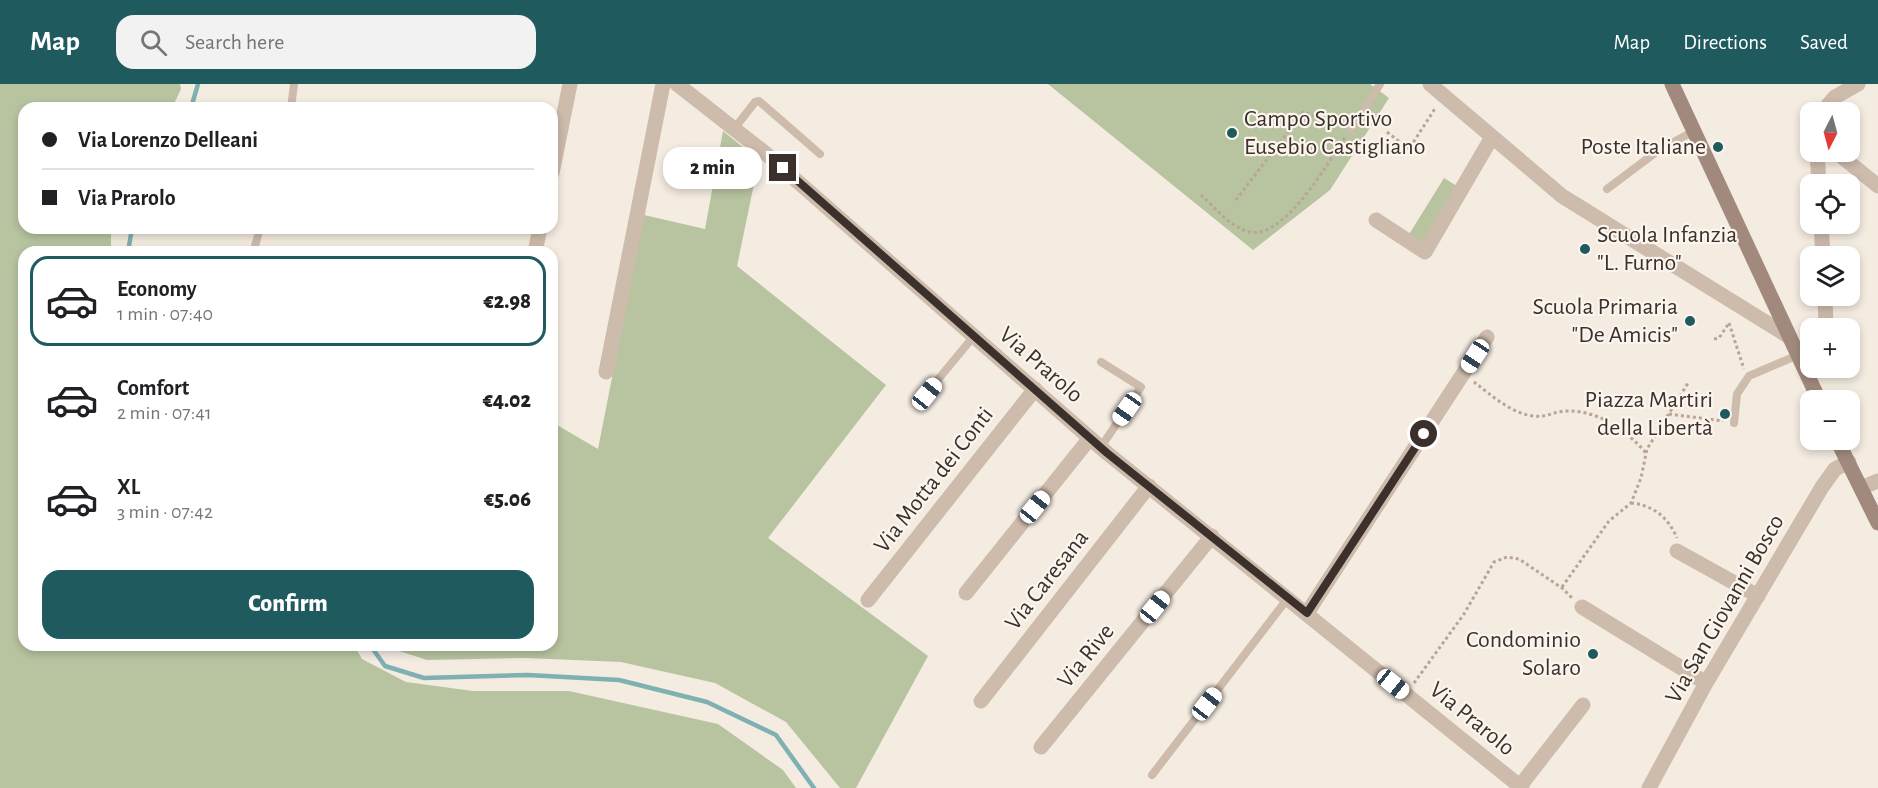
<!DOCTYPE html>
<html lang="en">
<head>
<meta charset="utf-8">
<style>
	body { margin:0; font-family:"Alegreya Sans",sans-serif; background:#f2f2f2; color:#202124; height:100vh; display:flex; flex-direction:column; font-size:22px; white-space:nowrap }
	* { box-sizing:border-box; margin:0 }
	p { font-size:20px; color:#757577 }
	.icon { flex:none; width:33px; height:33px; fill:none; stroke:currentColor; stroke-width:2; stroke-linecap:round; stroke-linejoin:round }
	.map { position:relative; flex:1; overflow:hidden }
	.side { position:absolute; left:18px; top:162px; width:540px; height:405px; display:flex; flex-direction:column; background:#fff; border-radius:18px; box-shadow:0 3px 9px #0003 }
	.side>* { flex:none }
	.banner { position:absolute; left:18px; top:18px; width:540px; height:132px; border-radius:18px; box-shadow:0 3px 9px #0003; display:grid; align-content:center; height:132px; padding:0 24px; background:#fff }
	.needle { width:39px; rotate:186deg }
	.buttons { position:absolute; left:1800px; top:18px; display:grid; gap:12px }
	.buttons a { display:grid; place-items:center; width:60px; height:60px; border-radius:12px; background:#fff; box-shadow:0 3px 9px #0003; font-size:30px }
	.end { position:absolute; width:27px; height:27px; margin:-14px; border:8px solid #3b302b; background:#fff; box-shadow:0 0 0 3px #fff }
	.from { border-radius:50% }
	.bubble { position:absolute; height:42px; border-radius:18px; background:#fff; box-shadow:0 3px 9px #0003; font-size:20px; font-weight:800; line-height:42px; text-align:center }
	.car { position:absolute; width:18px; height:36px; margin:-18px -9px; border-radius:8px; box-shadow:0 0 4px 2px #0007; background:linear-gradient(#fff 24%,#345 0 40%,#fff 0 76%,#345 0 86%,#fff 0) }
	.banner b { display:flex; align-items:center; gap:21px; height:57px; font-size:22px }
	.banner b+b { border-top:2px solid #e0e0e0 }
	.banner i { width:15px; height:15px; background:#202124 }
	ul { padding:10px 0 0; list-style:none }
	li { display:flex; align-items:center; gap:18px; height:90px; margin:0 12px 9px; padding:0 12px; border:3px solid transparent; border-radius:18px }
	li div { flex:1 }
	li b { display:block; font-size:22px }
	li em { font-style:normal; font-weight:800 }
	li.on { border-color:#1f5a5e }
	li>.icon { width:54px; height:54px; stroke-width:1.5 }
	.primary-button { display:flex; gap:12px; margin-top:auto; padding:12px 24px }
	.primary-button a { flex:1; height:69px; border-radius:18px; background:#1f5a5e; color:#fff; font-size:24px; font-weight:800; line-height:69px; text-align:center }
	header { display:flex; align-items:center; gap:36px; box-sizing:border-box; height:84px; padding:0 30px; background:#1f5a5e; color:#fff }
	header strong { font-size:28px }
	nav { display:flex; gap:33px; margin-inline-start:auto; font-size:21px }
	.search { width:420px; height:54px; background:#f2f2f2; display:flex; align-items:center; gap:15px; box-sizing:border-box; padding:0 21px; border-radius:18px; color:#757577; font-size:22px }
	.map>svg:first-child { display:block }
	.green { fill:#b8c4a0 }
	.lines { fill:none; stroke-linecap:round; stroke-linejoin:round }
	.stream { stroke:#7fb0b2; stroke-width:4.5 }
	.path { stroke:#b9a596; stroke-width:3; stroke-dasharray:3 3; stroke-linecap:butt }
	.service { stroke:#cdbbac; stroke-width:8 }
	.minor { stroke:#cdbbac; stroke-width:15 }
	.tertiary { stroke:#cdbbac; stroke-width:15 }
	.secondary { stroke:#a18a7d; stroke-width:15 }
	.route { stroke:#3b302b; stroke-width:8 }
	.poi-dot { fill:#1f5a5e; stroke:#fbf5ee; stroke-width:2 }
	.labels { text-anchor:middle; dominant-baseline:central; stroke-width:4.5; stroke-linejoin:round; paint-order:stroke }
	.poi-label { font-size:24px; fill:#3b302b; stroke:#fbf5ee; text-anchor:end }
	.street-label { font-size:24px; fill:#3b302b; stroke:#fbf5ee }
</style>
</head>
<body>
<header>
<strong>Map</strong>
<div class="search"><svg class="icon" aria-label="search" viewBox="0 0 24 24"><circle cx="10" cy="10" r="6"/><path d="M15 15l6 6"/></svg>Search here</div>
<nav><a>Map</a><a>Directions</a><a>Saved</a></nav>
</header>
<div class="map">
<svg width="1878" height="704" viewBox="0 0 1878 704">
	<rect width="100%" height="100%" fill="#f4ebe1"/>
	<path class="green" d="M 0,0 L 180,0 L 181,5 L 172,24 L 24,24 L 24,144 L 114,144 L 111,150 L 111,168 L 24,168 L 24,561 L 354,561 L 362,575 L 406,598 L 473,607 L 569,607 L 718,640 L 783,686 L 796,704 L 0,704 Z
		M 1048,0 L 1370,0 L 1389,14 L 1330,106 L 1253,166 Z
		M 723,47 L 759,76 L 737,182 L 886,301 L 768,454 L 928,572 L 856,704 L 840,704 L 786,638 L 715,599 L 621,578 L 525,574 L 427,576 L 399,567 L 394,561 L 552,561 L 552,338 L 598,365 L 644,131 L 705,145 Z
		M 1444,94 L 1460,104 L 1428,160 L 1408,152 Z"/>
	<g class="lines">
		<path class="stream" d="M 191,24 L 198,0
			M 128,168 L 132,144
			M 370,561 L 385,582 L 424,594 L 528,591 L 619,596 L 707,618 L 776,651 L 814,704"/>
		<path class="path" d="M 1387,48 L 1409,65 L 1436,23
			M 1201,111 C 1215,124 1231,143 1249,148 C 1284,156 1328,79 1345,53
			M 1236,116 L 1303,28 L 1342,42
			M 1729,239 L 1744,285
			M 1714,255 L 1719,254 L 1729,239
			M 1474,298 C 1491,311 1512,330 1534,332 C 1546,334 1555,327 1566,327 C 1598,326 1626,346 1646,369
			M 1669,330 L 1723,337
			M 1631,419 C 1653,421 1668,433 1677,454
			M 1562,503 L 1609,437 L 1631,419 L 1641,394 L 1647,365 L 1688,299
			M 1414,599 L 1464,530 L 1494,478 L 1507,473 L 1519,475 L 1562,504 L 1572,514"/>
		<path class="service" d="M 291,24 L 294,0
			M 734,45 L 755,18 L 759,17 L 820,70
			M 1351,46 L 1380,0
			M 1607,105 L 1659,66 L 1694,47
			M 257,168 L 255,162 L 260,144
			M 926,310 L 974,252
			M 1734,339 L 1737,310 L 1749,292 L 1798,271
			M 1101,363 L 1141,303 L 1101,278
			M 1152,691 L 1288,514"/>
		<path class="minor" d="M 1430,0 L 1562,112 L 1788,252
			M 1822,28 L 1835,13 L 1858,0
			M 1817,68 L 1819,100
			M 1836,68 L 1878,102
			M 552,89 L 570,0
			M 1376,136 L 1425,168 L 1492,53
			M 1821,140 L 1823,172
			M 535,168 L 540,144
			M 1825,212 L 1826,244
			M 1798,271 L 1810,263
			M 606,288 L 663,0
			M 1861,404 L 1878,397
			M 1677,467 L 1758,512
			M 966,509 L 1090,354
			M 868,516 L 1035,305
			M 1582,523 L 1706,599
			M 1307,529 L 1487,253
			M 981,617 L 1149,402
			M 1041,663 L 1212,452
			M 1520,702 L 1583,621
			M 1649,704 L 1706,599 L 1822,403 L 1835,385 L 1849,378"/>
		<path class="tertiary" d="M 677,0 L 765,69 L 1107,369 L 1522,704"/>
		<path class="secondary" d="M 1672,0 L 1819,316
			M 1837,356 L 1878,439"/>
	</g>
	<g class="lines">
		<path class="route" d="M 783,84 L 1107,369 L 1307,529 L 1424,350"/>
	</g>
	<g class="poi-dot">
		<circle cx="1232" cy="49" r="6"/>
		<circle cx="1718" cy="63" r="6"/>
		<circle cx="1585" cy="165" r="6"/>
		<circle cx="1690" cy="237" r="6"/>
		<circle cx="1725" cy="330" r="6"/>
		<circle cx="1593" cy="570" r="6"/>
	</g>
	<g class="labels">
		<g class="poi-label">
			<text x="1244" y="35" text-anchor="start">Campo Sportivo<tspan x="1244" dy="28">Eusebio Castigliano</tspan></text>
			<text x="1706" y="63">Poste Italiane</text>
			<text x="1597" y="151" text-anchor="start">Scuola Infanzia<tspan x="1597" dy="28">"L. Furno"</tspan></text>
			<text x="1678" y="223">Scuola Primaria<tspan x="1678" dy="28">"De Amicis"</tspan></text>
			<text x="1713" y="316">Piazza Martiri<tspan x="1713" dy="28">della Libertà</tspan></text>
			<text x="1581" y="556">Condominio<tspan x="1581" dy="28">Solaro</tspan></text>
		</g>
		<g class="street-label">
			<text transform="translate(1041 281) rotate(41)">Via Prarolo</text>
			<text transform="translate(934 396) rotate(-52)">Via Motta dei Conti</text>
			<text transform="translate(1047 496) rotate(-52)">Via Caresana</text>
			<text transform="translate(1725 525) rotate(-60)">Via San Giovanni Bosco</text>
			<text transform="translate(1086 572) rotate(-51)">Via Rive</text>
			<text transform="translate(1472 635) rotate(39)">Via Prarolo</text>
		</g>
	</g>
</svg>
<div class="buttons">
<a><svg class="needle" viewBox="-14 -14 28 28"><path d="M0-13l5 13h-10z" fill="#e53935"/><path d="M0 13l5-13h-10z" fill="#757577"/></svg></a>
<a><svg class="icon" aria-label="locate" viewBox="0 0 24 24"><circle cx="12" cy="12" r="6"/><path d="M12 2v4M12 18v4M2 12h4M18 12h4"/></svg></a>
<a><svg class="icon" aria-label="layers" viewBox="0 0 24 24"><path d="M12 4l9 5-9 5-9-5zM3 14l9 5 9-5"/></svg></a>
<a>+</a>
<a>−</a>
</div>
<i class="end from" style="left:1424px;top:350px"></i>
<i class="end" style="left:783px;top:84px"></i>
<div class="bubble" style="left:663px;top:63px;width:99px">2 min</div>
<i class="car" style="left:1475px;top:272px;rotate:213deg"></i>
<i class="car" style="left:927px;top:310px;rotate:39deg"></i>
<i class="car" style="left:1127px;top:325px;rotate:215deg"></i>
<i class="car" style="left:1035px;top:423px;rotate:39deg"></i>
<i class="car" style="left:1155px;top:523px;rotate:39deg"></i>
<i class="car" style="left:1393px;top:600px;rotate:129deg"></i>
<i class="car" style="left:1207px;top:620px;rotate:38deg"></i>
<div class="banner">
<b><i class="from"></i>Via Lorenzo Delleani</b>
<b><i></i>Via Prarolo</b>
</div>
<section class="side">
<ul>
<li class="on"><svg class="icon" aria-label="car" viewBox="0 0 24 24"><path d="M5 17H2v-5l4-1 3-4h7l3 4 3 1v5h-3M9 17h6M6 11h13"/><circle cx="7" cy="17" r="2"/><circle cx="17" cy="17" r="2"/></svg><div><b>Economy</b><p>1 min · 07:40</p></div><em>€2.98</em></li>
<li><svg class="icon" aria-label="car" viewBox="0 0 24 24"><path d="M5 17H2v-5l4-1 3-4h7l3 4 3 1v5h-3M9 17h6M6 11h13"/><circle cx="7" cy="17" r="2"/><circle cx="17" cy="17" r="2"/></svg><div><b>Comfort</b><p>2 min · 07:41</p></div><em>€4.02</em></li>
<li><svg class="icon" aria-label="car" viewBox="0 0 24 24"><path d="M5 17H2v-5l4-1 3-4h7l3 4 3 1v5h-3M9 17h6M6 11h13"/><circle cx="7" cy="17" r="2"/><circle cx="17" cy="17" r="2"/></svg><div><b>XL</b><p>3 min · 07:42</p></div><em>€5.06</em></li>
</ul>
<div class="primary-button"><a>Confirm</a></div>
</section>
</div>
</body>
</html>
